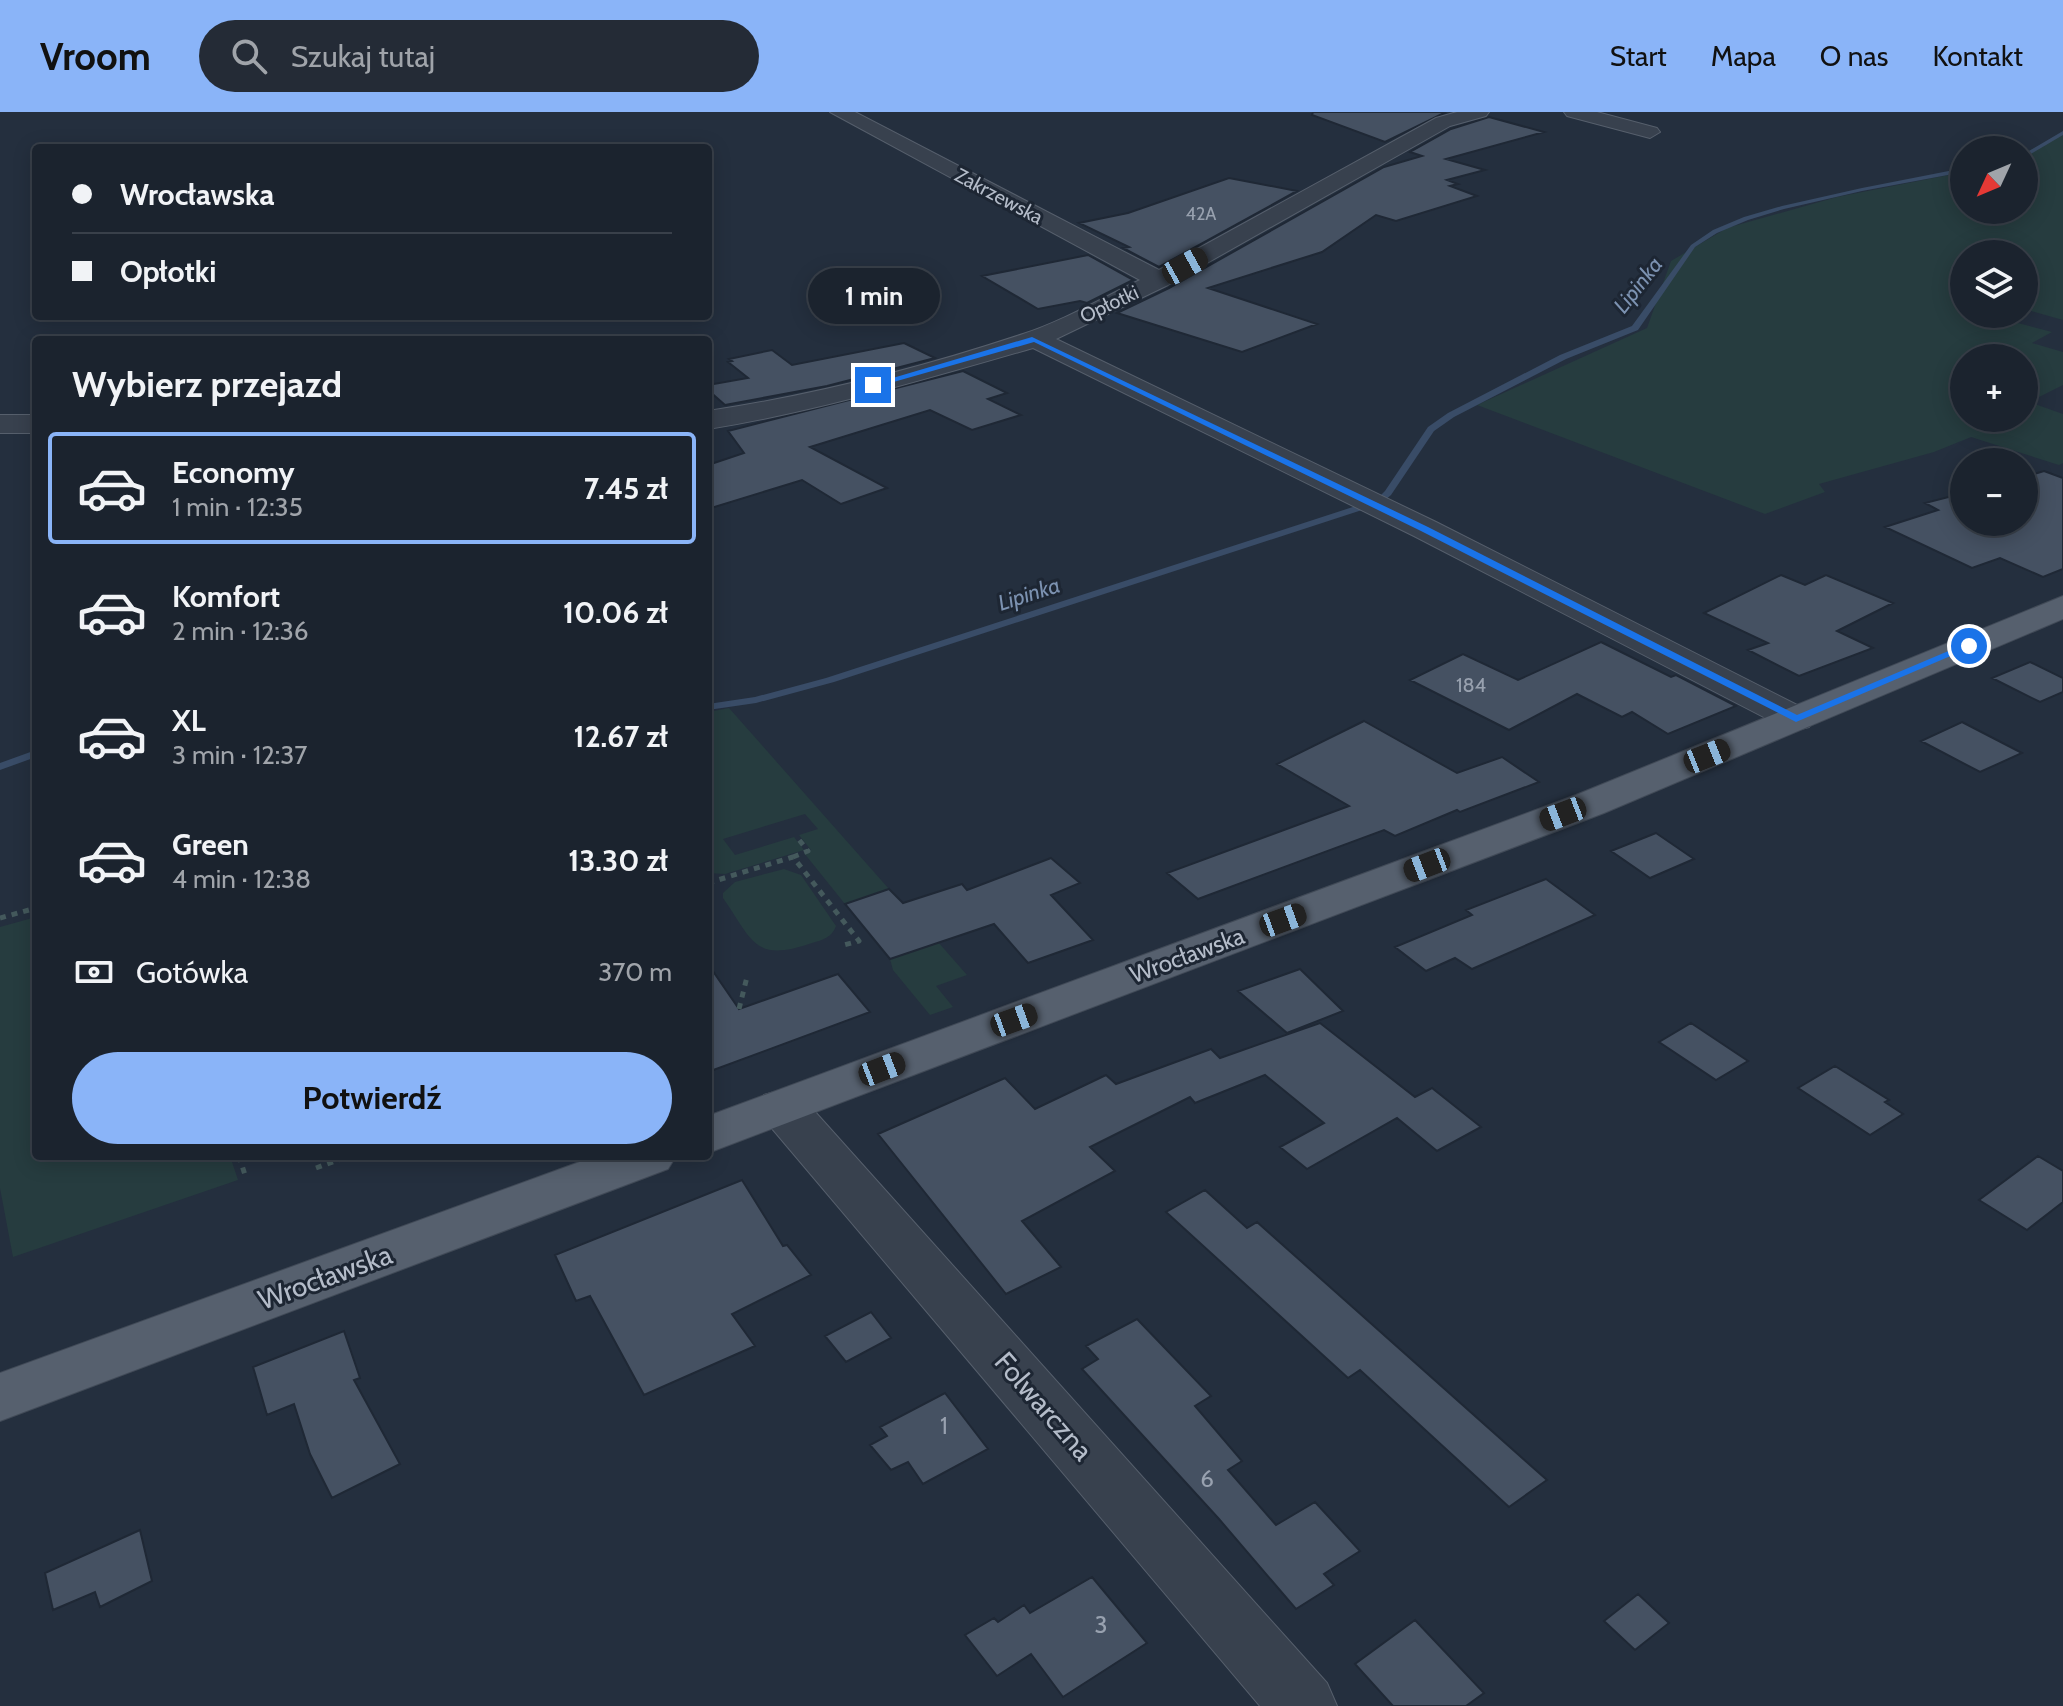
<!DOCTYPE html>
<html lang="pl">
<head>
<meta charset="utf-8">
<style>
	body { margin:0; font-family:Cabin,sans-serif; background:#242b36; color:#f1f3f6; height:100vh; display:flex; flex-direction:column; font-size:30px; white-space:nowrap }
	* { box-sizing:border-box; margin:0 }
	p { font-size:26px; color:#a0a4aa }
	.icon { flex:none; width:44px; height:44px; fill:none; stroke:currentColor; stroke-width:2; stroke-linecap:round; stroke-linejoin:round }
	.map { position:relative; flex:1; overflow:hidden }
	.side { position:absolute; left:32px; top:224px; width:680px; height:824px; display:flex; flex-direction:column; background:#1b232e; border-radius:8px; box-shadow:0 4px 20px #0003,0 0 0 2px #39404a }
	.side>* { flex:none }
	.guide { position:absolute; left:32px; top:32px; width:680px; height:176px; border-radius:8px; box-shadow:0 4px 20px #0003,0 0 0 2px #39404a; display:grid; align-content:center; height:176px; padding:0 40px; background:#1b232e }
	.needle { width:52px; rotate:226deg }
	.tools { position:absolute; left:1950px; top:24px; display:grid; gap:16px }
	.tools a { display:grid; place-items:center; width:88px; height:88px; border-radius:50%; background:#1b232e; box-shadow:0 4px 20px #0003,0 0 0 2px #39404a; font-size:40px }
	.end { position:absolute; width:36px; height:36px; margin:-18px; border:10px solid #1a73e8; background:#fff; box-shadow:0 0 0 4px #fff }
	.from { border-radius:50% }
	.bubble { position:absolute; height:56px; border-radius:28px; background:#1b232e; box-shadow:0 4px 20px #0003,0 0 0 2px #39404a; font-size:26px; font-weight:700; line-height:56px; text-align:center }
	.car { position:absolute; width:24px; height:48px; margin:-24px -12px; border-radius:10px; box-shadow:0 0 6px 2px #0007; background:linear-gradient(#222 24%,#8ab4d8 0 40%,#222 0 76%,#8ab4d8 0 86%,#222 0) }
	.guide b { display:flex; align-items:center; gap:28px; height:76px; font-size:30px }
	.guide b+b { border-top:2px solid #39404a }
	.guide i { width:20px; height:20px; background:#f1f3f6 }
	ul { padding:0; list-style:none }
	li { display:flex; align-items:center; gap:24px; height:112px; margin:0 16px 12px; padding:0 24px; border:4px solid transparent; border-radius:8px }
	li div { flex:1 }
	li b { display:block; font-size:30px }
	li em { font-style:normal; font-weight:700 }
	li.active { border-color:#8ab4f8 }
	li>.icon { width:72px; height:72px; stroke-width:1.5 }
	h2 { padding:0 40px; font-size:36px; line-height:96px }
	.pay { display:flex; align-items:center; gap:20px; height:88px; padding:0 40px; font-size:30px }
	.pay p { margin-inline-start:auto }
	.action { display:flex; gap:16px; margin-top:auto; padding:16px 40px }
	.action a { flex:1; height:92px; border-radius:48px; background:#8ab4f8; color:#111; font-size:32px; font-weight:700; line-height:92px; text-align:center }
	header { display:flex; align-items:center; gap:48px; box-sizing:border-box; height:112px; padding:0 40px; background:#8ab4f8; color:#111 }
	header strong { font-size:38px }
	nav { display:flex; gap:44px; margin-inline-start:auto; font-size:28px }
	.search { width:560px; height:72px; background:#242b36; display:flex; align-items:center; gap:20px; box-sizing:border-box; padding:0 28px; border-radius:44px; color:#a0a4aa; font-size:30px }
	.map>svg:first-child { display:block }
	.green { fill:#263c3f; fill-rule:evenodd }
	.lines { fill:none; stroke-linecap:round; stroke-linejoin:round }
	.stream { fill:#394c67; fill-rule:evenodd }
	.building { fill:#455162; stroke:#1f2835; stroke-width:2 }
	.minor-casing { stroke:#565f6c; stroke-width:2 }
	.major-casing { stroke:#414a57; stroke-width:2 }
	.path { stroke:#44595c; stroke-width:5; stroke-dasharray:6 6; stroke-linecap:butt }
	.minor { fill:#38414e; fill-rule:evenodd }
	.major { fill:#56606e; fill-rule:evenodd }
	.route { fill:#1a73e8 }
	.labels { text-anchor:middle; dominant-baseline:central; stroke-width:6; stroke-linejoin:round; paint-order:stroke }
	.far-number-label { font-size:18px; fill:#98a1af }
	.far-street-label { font-size:20px; fill:#b4bcc9; stroke:#1d2633 }
	.number-label { font-size:20px; fill:#98a1af }
	.far-water-label { font-size:22px; font-style:italic; fill:#7c92b1; stroke:#1d2633 }
	.street-label { font-size:24px; fill:#b4bcc9; stroke:#1d2633 }
	.near-number-label { font-size:24px; fill:#98a1af }
	.near-street-label { font-size:28px; fill:#b4bcc9; stroke:#1d2633 }
</style>
</head>
<body>
<header>
<strong>Vroom</strong>
<div class="search"><svg class="icon" aria-label="search" viewBox="0 0 24 24"><circle cx="10" cy="10" r="6"/><path d="M15 15l6 6"/></svg>Szukaj tutaj</div>
<nav><a>Start</a><a>Mapa</a><a>O nas</a><a>Kontakt</a></nav>
</header>
<div class="map">
<svg width="2063" height="1594" viewBox="0 0 2063 1594">
	<rect width="100%" height="100%" fill="#242f3e"/>
	<path class="green" d="M 2063,22 L 2063,208 L 2024,197 L 2024,142 L 1964,142 L 1964,202 L 1984,202 L 2052,220 L 2032,231 L 2063,240 L 2063,273 L 2029,290 L 2063,302 L 2063,351 L 2059,353 L 1971,325 L 1934,340 L 1819,372 L 1825,380 L 1765,402 L 1477,293 L 1647,216 L 1671,149 L 1727,116 L 1837,85 L 1964,60 L 1964,98 L 2024,98 L 2024,41 ZM 2024,246 L 2024,306 L 1964,306 L 1964,246 Z
		M 729,596 L 889,777 L 845,792 L 804,741 L 811,738 L 799,723 L 818,717 L 805,702 L 723,727 L 735,743 L 794,725 L 804,738 L 725,762 L 708,761 L 708,600 Z
		M 784,757 L 801,763 L 836,814 C 832,825 823,828 812,831 C 754,851 753,829 723,786 L 723,781 L 735,770 Z
		M 36,805 L 36,1044 L 230,1044 L 238,1068 L 13,1145 L 0,1076 L 0,815 Z
		M 938,830 L 967,863 L 936,874 L 953,895 L 930,903 L 893,858 L 890,847 Z"/>
	<g class="lines">
		<path class="stream" d="M 2063,19 L 2063,23 L 2024,46 L 2024,42 Z
			M 1964,56 L 1964,60 L 1862,79 L 1784,97 L 1748,108 L 1717,121 L 1695,135 L 1638,218 L 1566,247 L 1454,305 L 1434,319 L 1391,383 L 1384,389 L 1377,387 L 1385,379 L 1428,315 L 1448,301 L 1560,243 L 1632,214 L 1691,133 L 1713,118 L 1744,105 L 1782,94 L 1862,76 Z
			M 1359,393 L 1363,396 L 1362,398 L 834,570 L 756,591 L 708,598 L 708,592 L 755,585 L 826,566 Z
			M 36,638 L 36,645 L 0,658 L 0,651 Z"/>
	</g>
	<path class="building" d="M 1313,0 L 1446,0 L 1385,30 L 1312,3 Z
		M 1489,5 L 1544,20 L 1446,47 L 1485,58 L 1447,68 L 1458,72 L 1450,74 L 1477,84 L 1396,109 L 1376,103 L 1322,140 L 1208,176 L 1317,212 L 1242,240 L 1117,201 L 1169,176 L 1384,55 L 1422,44 L 1410,40 L 1451,17 Z
		M 1229,66 L 1297,79 L 1159,155 L 1123,136 L 1129,135 L 1079,111 L 1128,101 Z
		M 1088,143 L 1133,168 L 1087,191 L 1080,189 L 1038,197 L 982,164 Z
		M 904,231 L 935,246 L 827,274 L 725,293 L 708,278 L 708,273 L 748,266 L 728,250 L 732,249 L 729,247 L 772,238 L 792,253 Z
		M 963,259 L 1007,281 L 988,287 L 1021,303 L 972,318 L 930,298 L 810,335 L 887,376 L 841,392 L 802,368 L 708,397 L 708,353 L 744,341 L 728,319 Z
		M 2044,359 L 2063,366 L 2063,457 L 2043,465 L 2000,446 L 1972,456 L 1885,415 L 1938,398 L 1925,391 L 1964,381 L 1964,410 L 2024,410 L 2024,365 Z
		M 1781,463 L 1805,473 L 1826,463 L 1893,491 L 1837,519 L 1873,536 L 1799,564 L 1748,538 L 1768,531 L 1704,501 Z
		M 1601,530 L 1671,565 L 1676,563 L 1736,594 L 1668,622 L 1632,600 L 1622,605 L 1577,582 L 1509,618 L 1410,568 L 1463,542 L 1518,568 Z
		M 2030,550 L 2063,566 L 2063,580 L 2040,590 L 1992,566 Z
		M 1364,609 L 1457,661 L 1502,645 L 1539,670 L 1460,700 L 1457,698 L 1395,724 L 1384,718 L 1198,787 L 1167,761 L 1349,694 L 1277,652 Z
		M 1962,610 L 2022,641 L 1980,660 L 1921,629 Z
		M 1656,721 L 1694,747 L 1650,766 L 1611,739 Z
		M 1051,746 L 1080,771 L 1051,783 L 1093,828 L 1028,851 L 994,812 L 890,847 L 845,792 L 889,777 L 903,791 L 962,772 L 967,778 Z
		M 1546,767 L 1595,803 L 1472,857 L 1455,846 L 1426,859 L 1395,835 L 1472,803 L 1466,798 Z
		M 708,852 L 739,897 L 838,862 L 870,900 L 708,960 Z
		M 1300,857 L 1343,899 L 1287,921 L 1238,879 Z
		M 1320,911 L 1415,985 L 1432,976 L 1481,1015 L 1437,1039 L 1397,1006 L 1307,1057 L 1280,1035 L 1324,1011 L 1265,963 L 1195,991 L 1190,985 L 1090,1035 L 1115,1059 L 1022,1109 L 1061,1155 L 1006,1182 L 878,1022 L 1005,966 L 1035,997 L 1106,963 L 1116,972 L 1211,937 L 1220,946 Z
		M 1691,911 L 1748,949 L 1716,968 L 1659,930 Z
		M 1835,954 L 1889,988 L 1885,990 L 1903,1002 L 1870,1023 L 1798,976 Z
		M 2038,1044 L 2063,1059 L 2063,1090 L 2027,1118 L 1979,1088 Z
		M 742,1068 L 783,1134 L 787,1133 L 811,1163 L 732,1202 L 755,1234 L 644,1283 L 590,1184 L 576,1189 L 555,1143 Z
		M 1205,1078 L 1247,1116 L 1257,1110 L 1547,1368 L 1509,1395 L 1360,1258 L 1348,1266 L 1166,1100 Z
		M 871,1200 L 891,1226 L 846,1250 L 825,1224 Z
		M 1137,1207 L 1211,1284 L 1195,1294 L 1242,1349 L 1228,1358 L 1276,1413 L 1315,1390 L 1360,1439 L 1324,1462 L 1334,1473 L 1296,1497 L 1219,1407 L 1082,1257 L 1098,1247 L 1086,1234 Z
		M 344,1219 L 360,1266 L 354,1268 L 400,1352 L 332,1386 L 310,1342 L 294,1292 L 267,1303 L 253,1255 Z
		M 945,1281 L 988,1337 L 923,1372 L 908,1350 L 891,1358 L 870,1333 L 887,1324 L 880,1315 Z
		M 140,1418 L 152,1469 L 100,1495 L 95,1480 L 53,1498 L 45,1461 Z
		M 1092,1465 L 1147,1531 L 1063,1585 L 1031,1542 L 997,1564 L 965,1523 L 994,1506 L 998,1510 L 1024,1493 L 1030,1501 Z
		M 1638,1482 L 1669,1511 L 1635,1538 L 1604,1509 Z
		M 1415,1508 L 1484,1581 L 1466,1594 L 1393,1594 L 1355,1552 Z"/>
	<g class="lines">
		<g class="minor-casing">
			<path id="minor" d="M 830,0 L 855,0 L 1159,158 L 1436,6 L 1457,0 L 1489,0 L 1486,4 L 1450,14 L 1168,173 L 1056,227 L 1436,410 L 1809,599 L 1815,607 L 1809,615 L 1796,618 L 1783,615 L 1414,424 L 1033,236 C 925,267 819,299 708,317 L 708,299 C 814,283 921,256 1023,222 C 1063,209 1102,186 1140,168 Z
				M 1564,0 L 1597,0 L 1657,16 L 1660,20 L 1650,26 L 1567,4 Z
				M 0,303 L 36,303 L 36,321 L 0,321 Z
				M 782,978 L 800,983 L 1327,1571 L 1337,1594 L 1260,1594 L 764,1007 L 757,995 L 764,983 Z"/>
		</g>
		<g class="major-casing">
			<path id="major" d="M 2063,484 L 2063,507 L 1604,701 L 708,1041 L 708,1004 L 1576,683 Z
				M 596,1044 L 676,1044 L 668,1057 L 0,1309 L 0,1261 Z"/>
		</g>
		<path class="path" d="M 793,745 L 808,739 L 796,724
			M 708,771 L 793,745 L 859,829 L 840,834
			M 0,806 L 36,796
			M 739,897 L 747,865
			M 239,1044 L 246,1066
			M 316,1056 L 349,1044"/>
		<use href="#minor" class="minor"/>
		<use href="#major" class="major"/>
	</g>
	<path class="route" d="M 1032,225 L 1428,415 L 1797,603 L 1965,532 L 1974,534 L 1796,610 L 1421,419 L 1034,230 L 876,275 L 869,273 Z"/>
	<g class="labels">
		<g class="far-number-label">
			<text x="1201" y="102">42A</text>
		</g>
		<g class="far-street-label">
			<text transform="translate(999 84) rotate(28)">Zakrzewska</text>
			<text transform="translate(1109 192) rotate(-25)">Opłotki</text>
		</g>
		<g class="number-label">
			<text x="1471" y="573">184</text>
		</g>
		<g class="far-water-label">
			<text transform="translate(1638 173) rotate(-52)">Lipinka</text>
			<text transform="translate(1029 482) rotate(-18)">Lipinka</text>
		</g>
		<g class="street-label">
			<text transform="translate(1187 843) rotate(-20)">Wrocławska</text>
		</g>
		<g class="near-number-label">
			<text x="944" y="1313">1</text>
			<text x="1207" y="1366">6</text>
			<text x="1101" y="1512">3</text>
		</g>
		<g class="near-street-label">
			<text transform="translate(325 1165) rotate(-20)">Wrocławska</text>
			<text transform="translate(1044 1294) rotate(49)">Folwarczna</text>
		</g>
	</g>
</svg>
<div class="tools">
<a><svg class="needle" viewBox="-14 -14 28 28"><path d="M0-13l5 13h-10z" fill="#e53935"/><path d="M0 13l5-13h-10z" fill="#a0a4aa"/></svg></a>
<a><svg class="icon" aria-label="layers" viewBox="0 0 24 24"><path d="M12 4l9 5-9 5-9-5zM3 14l9 5 9-5"/></svg></a>
<a>+</a>
<a>−</a>
</div>
<i class="end from" style="left:1969px;top:534px"></i>
<i class="end" style="left:873px;top:273px"></i>
<div class="bubble" style="left:808px;top:156px;width:132px">1 min</div>
<i class="car" style="left:1185px;top:154px;rotate:61deg"></i>
<i class="car" style="left:1707px;top:644px;rotate:68deg"></i>
<i class="car" style="left:1563px;top:702px;rotate:249deg"></i>
<i class="car" style="left:1427px;top:753px;rotate:249deg"></i>
<i class="car" style="left:1283px;top:808px;rotate:70deg"></i>
<i class="car" style="left:1014px;top:908px;rotate:70deg"></i>
<i class="car" style="left:882px;top:957px;rotate:69deg"></i>
<div class="guide">
<b><i class="from"></i>Wrocławska</b>
<b><i></i>Opłotki</b>
</div>
<section class="side">
<h2>Wybierz przejazd</h2>
<ul>
<li class="active"><svg class="icon" aria-label="car" viewBox="0 0 24 24"><path d="M5 17H2v-5l4-1 3-4h7l3 4 3 1v5h-3M9 17h6M6 11h13"/><circle cx="7" cy="17" r="2"/><circle cx="17" cy="17" r="2"/></svg><div><b>Economy</b><p>1 min · 12:35</p></div><em>7.45 zł</em></li>
<li><svg class="icon" aria-label="car" viewBox="0 0 24 24"><path d="M5 17H2v-5l4-1 3-4h7l3 4 3 1v5h-3M9 17h6M6 11h13"/><circle cx="7" cy="17" r="2"/><circle cx="17" cy="17" r="2"/></svg><div><b>Komfort</b><p>2 min · 12:36</p></div><em>10.06 zł</em></li>
<li><svg class="icon" aria-label="car" viewBox="0 0 24 24"><path d="M5 17H2v-5l4-1 3-4h7l3 4 3 1v5h-3M9 17h6M6 11h13"/><circle cx="7" cy="17" r="2"/><circle cx="17" cy="17" r="2"/></svg><div><b>XL</b><p>3 min · 12:37</p></div><em>12.67 zł</em></li>
<li><svg class="icon" aria-label="car" viewBox="0 0 24 24"><path d="M5 17H2v-5l4-1 3-4h7l3 4 3 1v5h-3M9 17h6M6 11h13"/><circle cx="7" cy="17" r="2"/><circle cx="17" cy="17" r="2"/></svg><div><b>Green</b><p>4 min · 12:38</p></div><em>13.30 zł</em></li>
</ul>
<div class="pay"><svg class="icon" aria-label="cash" viewBox="0 0 24 24"><path d="M3 7h18v10H3z"/><circle cx="12" cy="12" r="2"/></svg>Gotówka<p>370 m</p></div>
<div class="action"><a>Potwierdź</a></div>
</section>
</div>
</body>
</html>
